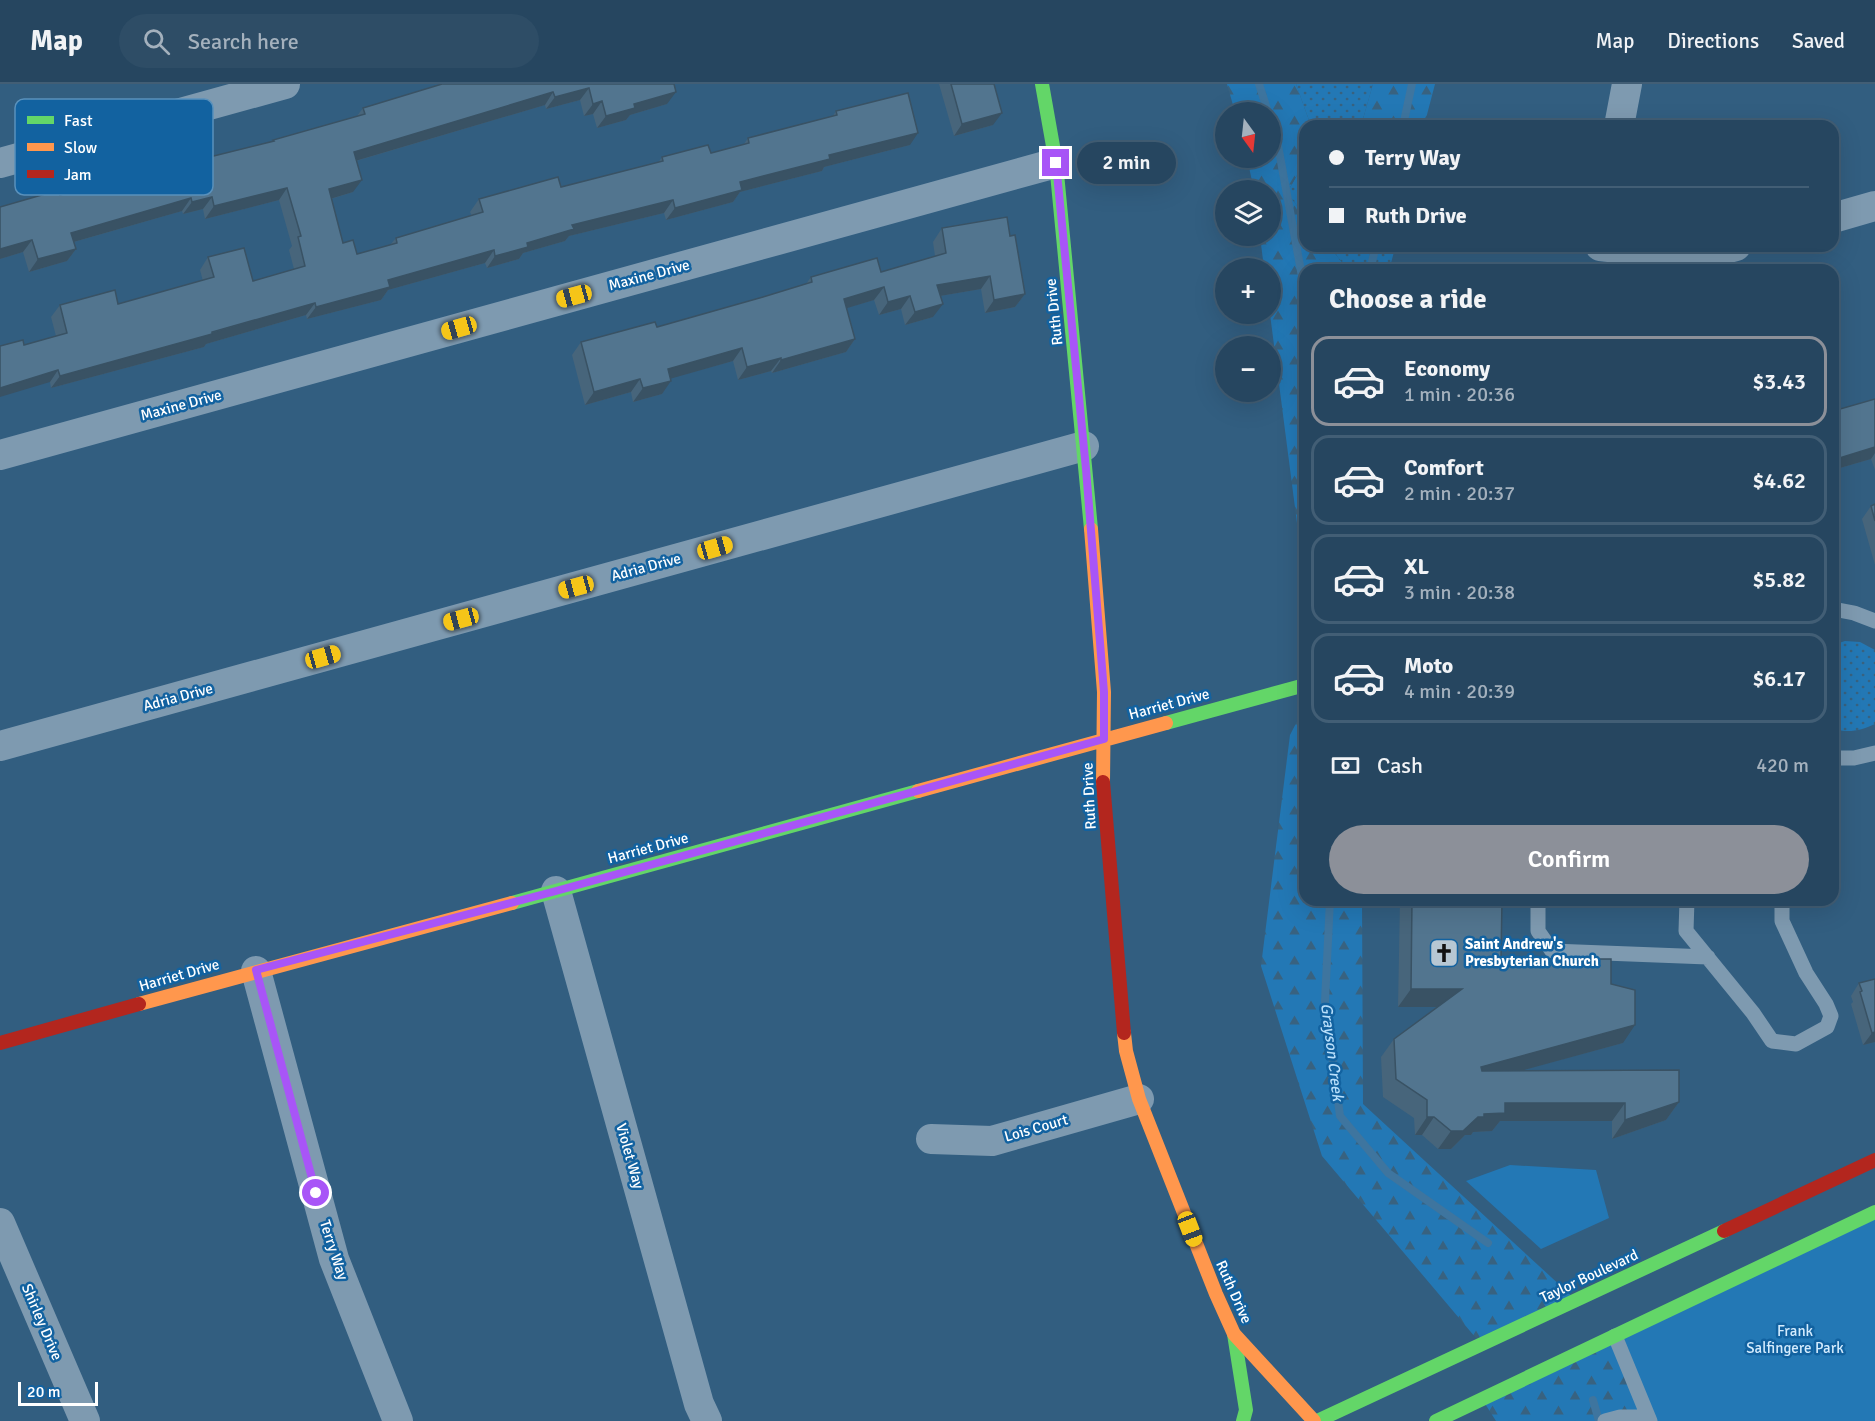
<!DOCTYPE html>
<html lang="en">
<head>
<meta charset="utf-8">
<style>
	body { margin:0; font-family:Signika,sans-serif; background:#2e4d66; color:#f1f3f6; height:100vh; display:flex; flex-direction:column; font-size:22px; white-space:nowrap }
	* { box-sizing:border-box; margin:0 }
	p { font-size:20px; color:#a4b1bd }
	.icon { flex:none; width:33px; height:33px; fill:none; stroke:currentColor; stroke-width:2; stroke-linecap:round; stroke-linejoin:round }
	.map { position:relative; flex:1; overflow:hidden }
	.drawer { position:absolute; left:1299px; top:180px; width:540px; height:642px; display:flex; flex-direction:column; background:#264660; border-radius:18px; box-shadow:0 6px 24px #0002,0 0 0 2px #425e75 }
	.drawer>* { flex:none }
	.banner { position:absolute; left:1299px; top:36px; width:540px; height:132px; border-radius:18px; box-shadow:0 6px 24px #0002,0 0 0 2px #425e75; display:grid; align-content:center; height:132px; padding:0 30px; background:#264660 }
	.needle { width:39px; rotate:165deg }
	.buttons { position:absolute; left:1215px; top:18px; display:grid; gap:12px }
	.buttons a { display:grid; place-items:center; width:66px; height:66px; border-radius:50%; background:#264660; box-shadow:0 6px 24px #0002,0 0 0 2px #425e75; font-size:30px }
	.scale { position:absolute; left:18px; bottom:15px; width:80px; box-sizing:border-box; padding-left:6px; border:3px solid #fff; border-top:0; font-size:16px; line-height:21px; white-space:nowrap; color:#fff; -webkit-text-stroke:4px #1262a0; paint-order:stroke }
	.end { position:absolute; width:27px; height:27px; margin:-14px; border:8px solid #a855f7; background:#fff; box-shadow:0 0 0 3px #fff }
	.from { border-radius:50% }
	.bubble { position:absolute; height:42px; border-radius:21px; background:#264660; box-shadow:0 6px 24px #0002,0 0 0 2px #425e75; font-size:20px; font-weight:600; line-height:42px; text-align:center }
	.car { position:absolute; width:18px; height:36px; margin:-18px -9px; border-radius:8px; box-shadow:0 0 4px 2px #0007; background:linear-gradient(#f5c518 24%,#345 0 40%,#f5c518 0 76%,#345 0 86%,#f5c518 0) }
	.banner b { display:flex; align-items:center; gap:21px; height:57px; font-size:22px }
	.banner b+b { border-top:2px solid #425e75 }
	.banner i { width:15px; height:15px; background:#f1f3f6 }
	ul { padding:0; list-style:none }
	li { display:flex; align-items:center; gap:18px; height:90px; margin:0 12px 9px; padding:0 18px; border:3px solid #425e75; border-radius:18px }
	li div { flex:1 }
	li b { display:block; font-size:22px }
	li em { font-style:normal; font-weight:600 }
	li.current { border-color:#8c9099 }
	li>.icon { width:54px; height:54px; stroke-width:1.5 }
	h2 { padding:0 30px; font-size:27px; line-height:72px }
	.pay { display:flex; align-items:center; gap:15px; height:66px; padding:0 30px; font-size:22px }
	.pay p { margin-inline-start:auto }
	.cta { display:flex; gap:12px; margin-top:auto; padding:12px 30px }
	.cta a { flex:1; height:69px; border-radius:36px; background:#8c9099; color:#fff; font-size:24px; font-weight:600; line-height:69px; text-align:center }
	header { display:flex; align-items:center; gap:36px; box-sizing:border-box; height:84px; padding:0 30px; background:#264660; border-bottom:2px solid #425e75 }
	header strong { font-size:28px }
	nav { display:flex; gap:33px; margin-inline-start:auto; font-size:21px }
	.search { width:420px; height:54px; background:#2e4d66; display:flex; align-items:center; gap:15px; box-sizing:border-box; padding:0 21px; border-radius:33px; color:#a4b1bd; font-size:22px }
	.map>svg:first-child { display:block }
	.grass { fill:url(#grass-dots) }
	.forest { fill:url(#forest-firs) }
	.park { fill:#2378b5 }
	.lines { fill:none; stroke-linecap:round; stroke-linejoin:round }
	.stream { stroke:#3e759f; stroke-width:8 }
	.lane { stroke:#7e9ab0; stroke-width:15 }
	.street { stroke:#7e9ab0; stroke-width:30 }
	.fast { stroke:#63d668; stroke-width:14 }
	.slow { stroke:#ff974d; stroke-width:14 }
	.jam { stroke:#b3261e; stroke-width:14 }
	.wall { fill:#47657b }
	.shaded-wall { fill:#395264 }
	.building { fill:#52758f; stroke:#395264; stroke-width:1.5 }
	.route { stroke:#a855f7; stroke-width:8 }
	.labels { text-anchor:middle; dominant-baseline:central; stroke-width:5; stroke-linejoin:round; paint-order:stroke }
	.street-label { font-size:15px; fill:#fff; stroke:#1262a0 }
	.poi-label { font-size:15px; font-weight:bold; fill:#fff; stroke:#1262a0; text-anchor:start }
	.park-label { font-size:15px; fill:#d4ecfe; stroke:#1262a0 }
	.water-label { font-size:16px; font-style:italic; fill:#b8dffb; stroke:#1262a0 }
	.key { fill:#1262a0; stroke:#5991bc; stroke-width:1.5 }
	.key-label { font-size:16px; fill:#fff }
</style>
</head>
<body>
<header>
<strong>Map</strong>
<div class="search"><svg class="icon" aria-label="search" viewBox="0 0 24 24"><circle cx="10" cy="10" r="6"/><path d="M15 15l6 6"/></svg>Search here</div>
<nav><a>Map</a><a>Directions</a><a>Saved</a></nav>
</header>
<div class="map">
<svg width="1875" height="1337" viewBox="0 0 1875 1337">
	<defs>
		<pattern id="grass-dots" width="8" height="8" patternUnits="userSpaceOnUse" patternTransform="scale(1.5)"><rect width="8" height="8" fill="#2378b5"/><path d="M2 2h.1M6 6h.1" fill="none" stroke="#386280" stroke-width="1.8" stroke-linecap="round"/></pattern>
		<pattern id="forest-firs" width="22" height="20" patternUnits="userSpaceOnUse" patternTransform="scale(1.5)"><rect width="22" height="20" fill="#2378b5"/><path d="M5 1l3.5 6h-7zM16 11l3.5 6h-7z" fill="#386280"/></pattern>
	</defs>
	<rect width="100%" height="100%" fill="#325e80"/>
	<path class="grass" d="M 1296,0 L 1373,0 L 1361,42 L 1311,42 Z
		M 1305,77 L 1305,132 L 1287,109 Z
		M 1329,162 L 1389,162 L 1394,168 L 1389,186 L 1348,186 Z
		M 1845,557 L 1860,558 L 1875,566 L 1875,640 C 1860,647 1849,649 1833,645 L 1833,561 Z"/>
	<path class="forest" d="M 1227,0 L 1296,0 L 1311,42 L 1305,42 L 1305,77 L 1287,109 L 1305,132 L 1305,162 L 1329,162 L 1348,186 L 1305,186 L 1305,501 L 1270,230 L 1270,184 L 1264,184 L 1260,152 L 1270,152 L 1270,106 L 1254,106 L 1247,74 L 1270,74 L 1270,28 L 1235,28 Z
		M 1373,0 L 1435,0 L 1424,42 L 1361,42 Z
		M 1305,622 L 1305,816 L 1362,816 L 1363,1020 L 1576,1216 L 1481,1260 L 1322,1072 L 1261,882 L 1290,651 Z
		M 1615,1252 L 1649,1337 L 1496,1337 L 1482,1315 Z"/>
	<path class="park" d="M 1510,1081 L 1596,1086 L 1609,1134 L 1541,1165 L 1466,1097 Z
		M 1875,1127 L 1875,1337 L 1650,1337 L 1615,1252 Z"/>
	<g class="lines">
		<path class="stream" d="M 1259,0 L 1268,28
			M 1270,35 L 1277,56 L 1305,209
			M 1403,42 L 1412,0
			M 1370,186 L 1376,162
			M 1330,816 L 1325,917 L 1340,1032 L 1388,1089 L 1488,1159
			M 1593,1316 L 1599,1337"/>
		<path class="lane" d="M 1833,525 L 1854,529 L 1875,537
			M 1833,674 L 1854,674 L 1875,669
			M 1538,816 L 1538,847 L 1552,867 L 1708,873
			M 1687,816 L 1686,847 L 1753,929 L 1772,957 L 1796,960 L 1827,943 L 1831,932 L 1826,920 L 1806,889 L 1782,837 L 1782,816
			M 1615,1252 L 1650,1337
			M 1605,1337 L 1620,1333 L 1648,1333"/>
		<path class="street" d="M 1619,42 L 1627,0
			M 0,79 L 285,0
			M 1833,134 L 1875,122
			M 1600,162 L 1696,173 L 1736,162
			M 0,371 L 1056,79
			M 0,662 L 1084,362
			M 556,807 L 699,1320 L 707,1337
			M 256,887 L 334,1175 L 398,1337
			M 931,1055 L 992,1057 L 1139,1015
			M 0,1139 L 85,1337"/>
		<path class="fast" d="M 1042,0 L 1056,79 L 1091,445
			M 1166,639 L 1305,601
			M 512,819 L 918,707
			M 1234,1250 L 1246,1326 L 1243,1337
			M 1317,1337 L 1724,1147
			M 1436,1337 L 1875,1128"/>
		<path class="slow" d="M 1091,445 L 1104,608 L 1103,698
			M 918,707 L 1166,639
			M 139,920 L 512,819
			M 1124,949 L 1126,967 L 1139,1015 L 1216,1210 L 1234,1250 L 1314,1337"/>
		<path class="jam" d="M 1103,698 L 1124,949
			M 0,959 L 139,920
			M 1724,1147 L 1875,1076"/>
	</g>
	<path class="wall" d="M 441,0 L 674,0 L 667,20 L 630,31 L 626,36 L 597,44 L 593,30 L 584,32 L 580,16 L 546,25 L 545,21 L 356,77 L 353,108 L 331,115 L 343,159 L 357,170 L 390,161 L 396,154 L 472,132 L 470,128 L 479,115 L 561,103 L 658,79 L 662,73 L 711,69 L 744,60 L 748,54 L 833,32 L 836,27 L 910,61 L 824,83 L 822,87 L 740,108 L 733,118 L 666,136 L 664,129 L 569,152 L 565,157 L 523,169 L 519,175 L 487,184 L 485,179 L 388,206 L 381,216 L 307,235 L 306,231 L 206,260 L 204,263 L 51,304 L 50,298 L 24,261 L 56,252 L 51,233 L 60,221 L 118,220 L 203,197 L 200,186 L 208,173 L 253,197 L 294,185 L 289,166 L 292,162 L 279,116 L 205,135 L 203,125 L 183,130 L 182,127 L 74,158 L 76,165 L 67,177 L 29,188 L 23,168 L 0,175 L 0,123 L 60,111 L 272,58 L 273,56 L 357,32 L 363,24 Z
		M 939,0 L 994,0 L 993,41 L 954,52 Z
		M 942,144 L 1010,152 L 1025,210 L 1015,223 L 985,229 L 981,205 L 940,212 L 933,233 L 905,241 L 901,225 L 879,231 L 874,216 L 846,224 L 855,255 L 846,268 L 772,289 L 771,287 L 738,296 L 733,277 L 671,294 L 662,310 L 633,318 L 631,308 L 585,321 L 572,271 L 581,258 L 657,243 L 763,213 L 806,200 L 811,193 L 881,188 L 935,172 L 933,158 Z
		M 1875,315 L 1875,386 L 1871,375 L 1833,386 L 1833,327 Z
		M 1875,420 L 1875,481 L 1862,435 L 1871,422 Z
		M 1400,816 L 1502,816 L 1501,875 L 1611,900 L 1623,959 L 1522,986 L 1679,1018 L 1666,1036 L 1612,1055 L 1612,1037 L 1500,1037 L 1492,1047 L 1473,1048 L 1471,1051 L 1465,1051 L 1451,1065 L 1438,1065 L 1422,1051 L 1415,1051 L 1414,1034 L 1383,1013 L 1381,973 L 1394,955 L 1437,923 L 1398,923 Z
		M 1875,895 L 1875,958 L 1863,961 L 1851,920 L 1853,918 L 1851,912 L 1859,899 Z"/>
	<path class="shaded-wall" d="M 589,4 L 580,16 L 546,25 L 555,13 Z
		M 553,8 L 545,21 L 345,80 L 354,68 Z
		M 676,8 L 667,20 L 630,31 L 626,36 L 597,44 L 606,32 L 634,20 Z
		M 602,17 L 593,30 L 584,32 L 593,20 Z
		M 1002,29 L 993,41 L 954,52 L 962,40 Z
		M 918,49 L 910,61 L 824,83 L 822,87 L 740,108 L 733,118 L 666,136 L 675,124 L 740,98 L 829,71 Z
		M 362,96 L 353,108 L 320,118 L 329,105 Z
		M 287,104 L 279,116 L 205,135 L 214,122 Z
		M 212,113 L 203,125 L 183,130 L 192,118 Z
		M 191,114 L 182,127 L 63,161 L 71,149 Z
		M 673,116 L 664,129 L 569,152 L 565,157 L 523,169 L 519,175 L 487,184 L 495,172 L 527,159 L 572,141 Z
		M 32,156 L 23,168 L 0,175 L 0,165 Z
		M 76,165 L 67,177 L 29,188 L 38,175 Z
		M 494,166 L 485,179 L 388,206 L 381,216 L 307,235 L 316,223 L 388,196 Z
		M 990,192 L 981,205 L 928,214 L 937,201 Z
		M 884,203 L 874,216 L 834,228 L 844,215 Z
		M 1025,210 L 1015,223 L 985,229 L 994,216 Z
		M 910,212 L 901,225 L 879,231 L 888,218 Z
		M 315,219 L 306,231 L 206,260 L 204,263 L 51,304 L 60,292 Z
		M 943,220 L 933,233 L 905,241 L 915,228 Z
		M 855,255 L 846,268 L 772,289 L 781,276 Z
		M 742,264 L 733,277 L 659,298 L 668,285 Z
		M 781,274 L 771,287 L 738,296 L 747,283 Z
		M 58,286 L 50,298 L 0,313 L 0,304 Z
		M 640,295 L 631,308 L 585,321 L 594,308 Z
		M 671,297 L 662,310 L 633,318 L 643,304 Z
		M 1875,363 L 1875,369 L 1871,375 L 1833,386 L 1833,376 Z
		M 1411,905 L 1462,905 L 1449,923 L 1398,923 Z
		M 1635,941 L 1623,959 L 1469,1001 L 1481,983 Z
		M 1875,948 L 1875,958 L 1863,961 L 1872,949 Z
		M 1679,1018 L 1666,1036 L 1612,1055 L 1625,1036 Z
		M 1505,1019 L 1625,1019 L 1612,1037 L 1500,1037 L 1492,1047 L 1473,1048 L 1471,1051 L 1465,1051 L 1451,1065 L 1438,1065 L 1451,1047 Z
		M 1427,1033 L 1434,1033 L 1422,1051 L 1415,1051 Z"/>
	<path class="building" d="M 442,0 L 674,0 L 676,8 L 634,20 L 635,24 L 606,32 L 602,17 L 593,20 L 589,4 L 555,13 L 553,8 L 354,68 L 362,96 L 329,105 L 343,159 L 353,156 L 357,170 L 397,159 L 396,154 L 483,128 L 479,115 L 558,93 L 561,103 L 663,77 L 662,73 L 708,61 L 711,69 L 749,59 L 748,54 L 837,31 L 836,27 L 908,9 L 918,49 L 829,71 L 830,75 L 740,98 L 742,106 L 675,124 L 673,116 L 572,141 L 574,145 L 527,159 L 528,163 L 495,172 L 494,166 L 388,196 L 390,203 L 316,223 L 315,219 L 212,248 L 212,250 L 60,292 L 58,286 L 0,304 L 0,262 L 23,256 L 24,261 L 67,249 L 60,221 L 115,206 L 118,220 L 214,193 L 208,173 L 244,164 L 253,197 L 305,182 L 298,153 L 301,152 L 287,104 L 214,122 L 212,113 L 192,118 L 191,114 L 71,149 L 76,165 L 38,175 L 32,156 L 0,165 L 0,123 L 59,106 L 60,111 L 160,82 L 161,85 L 274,57 L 273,56 L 365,30 L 363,24 Z
		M 951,0 L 994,0 L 1002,29 L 962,40 Z
		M 1007,133 L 1010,152 L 1015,151 L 1025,210 L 994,216 L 990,192 L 937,201 L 943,220 L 915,228 L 910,212 L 888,218 L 884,203 L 844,215 L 855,255 L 781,276 L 781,274 L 747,283 L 742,264 L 668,285 L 671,297 L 643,304 L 640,295 L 594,308 L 581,258 L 655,238 L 657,243 L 763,213 L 812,198 L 811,193 L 877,174 L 881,188 L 946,169 L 942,144 Z
		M 1875,315 L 1875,363 L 1833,376 L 1833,327 Z
		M 1875,420 L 1875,437 L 1871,422 Z
		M 1412,816 L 1502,816 L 1501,875 L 1611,875 L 1611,900 L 1635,906 L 1635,941 L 1481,983 L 1482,987 L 1679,986 L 1679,1018 L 1625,1036 L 1625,1019 L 1505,1019 L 1505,1029 L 1484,1030 L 1484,1033 L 1478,1033 L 1463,1047 L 1451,1047 L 1434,1033 L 1427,1033 L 1427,1016 L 1396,995 L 1394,955 L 1462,905 L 1411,905 Z
		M 1875,895 L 1875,948 L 1872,949 L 1860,908 L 1862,907 L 1859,899 Z"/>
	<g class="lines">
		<path class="route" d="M 316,1109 L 256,886 L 556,807 L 1104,655 L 1104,608 L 1086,385 L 1056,79"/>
	</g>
	<defs>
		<g id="church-square" transform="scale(1.5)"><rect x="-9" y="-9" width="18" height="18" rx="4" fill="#b7c7d3" stroke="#1262a0"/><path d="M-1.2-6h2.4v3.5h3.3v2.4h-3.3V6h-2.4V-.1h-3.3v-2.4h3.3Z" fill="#111"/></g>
	</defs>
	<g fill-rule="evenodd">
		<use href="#church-square" x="1444" y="869"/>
	</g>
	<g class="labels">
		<g class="street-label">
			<text transform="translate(649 191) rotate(-15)">Maxine Drive</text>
			<text transform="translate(1054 228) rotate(-96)">Ruth Drive</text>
			<text transform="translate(181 321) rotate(-15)">Maxine Drive</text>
			<text transform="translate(646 483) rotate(-15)">Adria Drive</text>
			<text transform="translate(178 613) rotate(-15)">Adria Drive</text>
			<text transform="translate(1169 620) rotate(-15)">Harriet Drive</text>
			<text transform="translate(1089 712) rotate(-93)">Ruth Drive</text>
			<text transform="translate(648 764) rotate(-15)">Harriet Drive</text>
			<text transform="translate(179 891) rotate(-16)">Harriet Drive</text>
			<text transform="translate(1036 1044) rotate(-16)">Lois Court</text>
			<text transform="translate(630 1072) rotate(74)">Violet Way</text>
			<text transform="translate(334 1166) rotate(72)">Terry Way</text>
			<text transform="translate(1589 1192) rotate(-25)">Taylor Boulevard</text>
			<text transform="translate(1234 1208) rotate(66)">Ruth Drive</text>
			<text transform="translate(42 1238) rotate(67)">Shirley Drive</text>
		</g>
		<g class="poi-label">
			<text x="1465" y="860">Saint Andrew's<tspan x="1465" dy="17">Presbyterian Church</tspan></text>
		</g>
		<g class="park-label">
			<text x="1795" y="1247">Frank<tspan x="1795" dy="17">Salfingere Park</tspan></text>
		</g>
		<g class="water-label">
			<text transform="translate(1332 968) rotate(83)">Grayson Creek</text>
		</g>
	</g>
	<rect x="15" y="15" width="198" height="96" rx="9" class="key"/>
	<rect x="27" y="32" width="27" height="8" fill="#63d668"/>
	<rect x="27" y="59" width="27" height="8" fill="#ff974d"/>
	<rect x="27" y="86" width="27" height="8" fill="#b3261e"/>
	<g class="key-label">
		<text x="64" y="42">Fast</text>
		<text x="64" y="69">Slow</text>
		<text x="64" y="96">Jam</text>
	</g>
</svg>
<div class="buttons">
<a><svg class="needle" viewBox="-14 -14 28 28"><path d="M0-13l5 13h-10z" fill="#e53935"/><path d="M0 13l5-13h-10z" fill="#a4b1bd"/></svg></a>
<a><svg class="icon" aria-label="layers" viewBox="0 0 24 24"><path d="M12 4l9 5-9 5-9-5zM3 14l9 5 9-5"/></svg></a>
<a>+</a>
<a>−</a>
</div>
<div class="scale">20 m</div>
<i class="end from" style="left:316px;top:1109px"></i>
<i class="end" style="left:1056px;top:79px"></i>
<div class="bubble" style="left:1077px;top:58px;width:99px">2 min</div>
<i class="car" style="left:574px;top:212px;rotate:255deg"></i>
<i class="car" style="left:459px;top:244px;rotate:254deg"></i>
<i class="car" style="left:715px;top:464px;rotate:74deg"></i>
<i class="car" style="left:576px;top:503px;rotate:255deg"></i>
<i class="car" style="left:461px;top:535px;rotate:255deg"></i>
<i class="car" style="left:323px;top:573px;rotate:74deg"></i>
<i class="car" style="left:1190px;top:1145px;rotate:159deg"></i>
<div class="banner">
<b><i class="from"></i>Terry Way</b>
<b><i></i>Ruth Drive</b>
</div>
<section class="drawer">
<h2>Choose a ride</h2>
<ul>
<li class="current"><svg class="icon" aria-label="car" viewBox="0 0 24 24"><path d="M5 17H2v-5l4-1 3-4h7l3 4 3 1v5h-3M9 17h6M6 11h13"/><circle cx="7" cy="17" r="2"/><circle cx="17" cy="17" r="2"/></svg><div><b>Economy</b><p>1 min · 20:36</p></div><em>$3.43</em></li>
<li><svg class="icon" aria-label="car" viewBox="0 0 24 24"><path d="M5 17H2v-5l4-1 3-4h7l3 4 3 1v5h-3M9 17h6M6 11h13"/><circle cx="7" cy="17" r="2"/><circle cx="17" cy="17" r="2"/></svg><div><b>Comfort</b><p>2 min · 20:37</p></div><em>$4.62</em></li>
<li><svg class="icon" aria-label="car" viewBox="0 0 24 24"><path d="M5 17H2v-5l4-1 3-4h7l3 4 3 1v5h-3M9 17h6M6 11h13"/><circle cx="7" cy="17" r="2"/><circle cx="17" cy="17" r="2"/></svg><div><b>XL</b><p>3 min · 20:38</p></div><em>$5.82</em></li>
<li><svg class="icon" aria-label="car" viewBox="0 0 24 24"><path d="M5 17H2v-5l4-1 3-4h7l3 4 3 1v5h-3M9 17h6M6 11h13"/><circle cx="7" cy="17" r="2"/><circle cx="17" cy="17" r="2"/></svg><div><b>Moto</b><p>4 min · 20:39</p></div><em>$6.17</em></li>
</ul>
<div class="pay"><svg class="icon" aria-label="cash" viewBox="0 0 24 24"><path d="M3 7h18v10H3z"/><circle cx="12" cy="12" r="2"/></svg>Cash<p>420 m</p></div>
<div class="cta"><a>Confirm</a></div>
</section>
</div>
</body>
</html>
